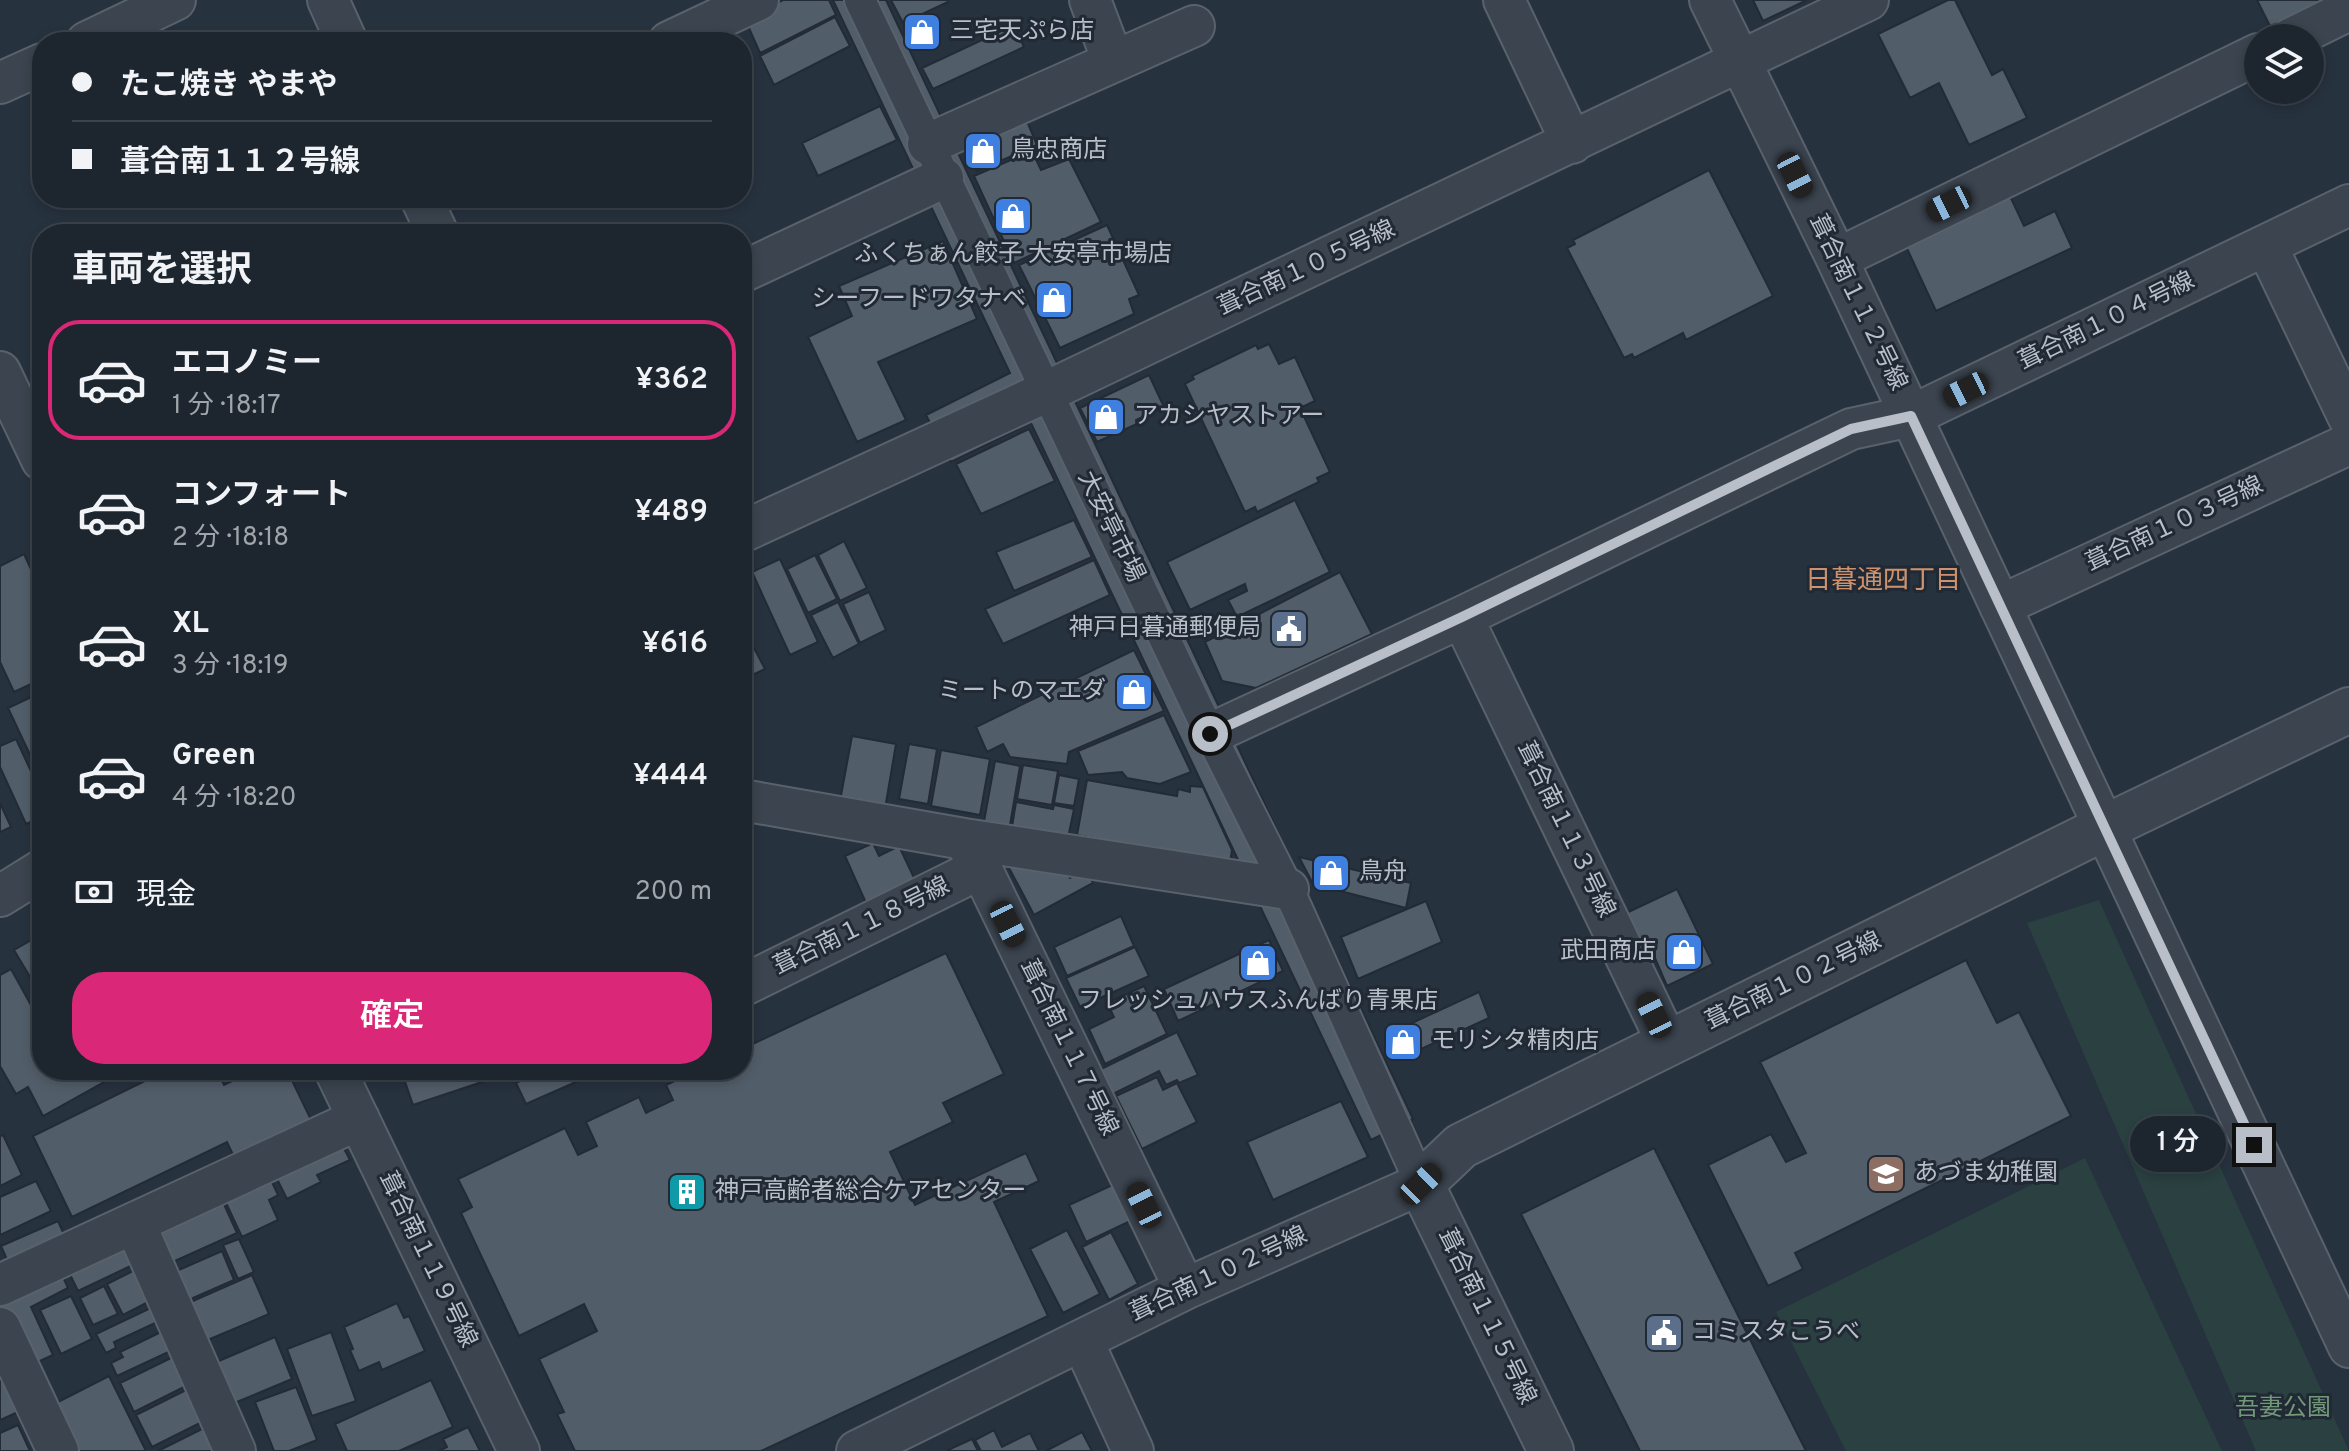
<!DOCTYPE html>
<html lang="ja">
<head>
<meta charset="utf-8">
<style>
	body { margin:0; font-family:Overpass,"Noto Sans JP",sans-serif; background:#252e37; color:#f1f3f6; height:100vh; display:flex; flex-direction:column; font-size:30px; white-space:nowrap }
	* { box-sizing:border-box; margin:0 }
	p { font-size:26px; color:#a0a5aa }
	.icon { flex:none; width:44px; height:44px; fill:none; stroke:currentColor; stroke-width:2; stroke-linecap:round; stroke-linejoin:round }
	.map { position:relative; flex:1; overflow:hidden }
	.panel { position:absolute; left:32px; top:224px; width:720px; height:856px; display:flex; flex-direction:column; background:#1d262f; border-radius:32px; box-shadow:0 4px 12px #0003,0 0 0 2px #3b434b }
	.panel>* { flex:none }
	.top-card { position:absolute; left:32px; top:32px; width:720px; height:176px; border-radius:32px; box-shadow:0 4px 12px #0003,0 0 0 2px #3b434b; display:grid; align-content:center; height:176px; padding:0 40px; background:#1d262f }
	.fabs { position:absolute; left:2244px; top:24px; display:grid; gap:16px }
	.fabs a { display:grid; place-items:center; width:80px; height:80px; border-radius:50%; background:#1d262f; box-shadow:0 4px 12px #0003,0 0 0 2px #3b434b; font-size:40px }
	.end { position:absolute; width:36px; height:36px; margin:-18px; border:10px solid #b8bfc9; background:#111; box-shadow:0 0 0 4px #111 }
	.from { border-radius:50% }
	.bubble { position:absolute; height:56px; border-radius:28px; background:#1d262f; box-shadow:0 4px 12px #0003,0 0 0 2px #3b434b; font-size:26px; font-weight:600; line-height:56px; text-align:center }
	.car { position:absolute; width:24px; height:48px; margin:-24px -12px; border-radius:10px; box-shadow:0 0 6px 2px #0007; background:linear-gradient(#222 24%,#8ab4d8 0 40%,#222 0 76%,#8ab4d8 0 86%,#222 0) }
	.top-card b { display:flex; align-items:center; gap:28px; height:76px; font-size:30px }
	.top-card b+b { border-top:2px solid #3b434b }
	.top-card i { width:20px; height:20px; background:#f1f3f6 }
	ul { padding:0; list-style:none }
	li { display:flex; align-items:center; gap:24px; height:120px; margin:0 16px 12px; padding:0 24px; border:4px solid transparent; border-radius:32px }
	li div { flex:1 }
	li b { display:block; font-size:30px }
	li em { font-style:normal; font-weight:600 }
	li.selected { border-color:#db2777 }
	li>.icon { width:72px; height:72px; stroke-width:1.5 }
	h2 { padding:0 40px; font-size:36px; line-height:96px }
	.pay { display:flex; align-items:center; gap:20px; height:88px; padding:0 40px; font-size:30px }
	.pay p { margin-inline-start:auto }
	.action { display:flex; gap:16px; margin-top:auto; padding:16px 40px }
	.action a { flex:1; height:92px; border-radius:32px; background:#db2777; color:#fff; font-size:32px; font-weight:600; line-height:92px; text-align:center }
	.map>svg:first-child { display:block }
	.green { fill:#2a4041 }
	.building { fill:#515d69; stroke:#222b36; stroke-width:2 }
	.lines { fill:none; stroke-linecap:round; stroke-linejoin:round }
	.pedestrian-casing { stroke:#59626c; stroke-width:34 }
	.minor-casing { stroke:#59626c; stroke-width:44 }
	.tertiary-casing { stroke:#59626c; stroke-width:48 }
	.pedestrian { stroke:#3b444f; stroke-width:30 }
	.minor { stroke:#3b444f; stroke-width:40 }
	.tertiary { stroke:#3b444f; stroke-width:44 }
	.route { stroke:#b8bfc9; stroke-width:10 }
	.labels { text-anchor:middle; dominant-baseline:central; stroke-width:6; stroke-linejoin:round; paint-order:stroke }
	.poi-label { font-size:24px; fill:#b8bfc9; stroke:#202934; text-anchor:start }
	.street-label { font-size:24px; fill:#b8bfc9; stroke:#202934 }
	.park-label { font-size:24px; fill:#719878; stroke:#202934 }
	.neighbourhood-label { font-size:26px; fill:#ce936e; stroke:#202934 }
</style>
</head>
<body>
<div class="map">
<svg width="2349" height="1451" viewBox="0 0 2349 1451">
	<rect width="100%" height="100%" fill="#27323f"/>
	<path class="green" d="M 2099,900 L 2349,1451 L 2256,1451 L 2027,923 Z
		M 2085,1158 L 2222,1451 L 1846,1451 L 1776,1312 Z"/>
	<path class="building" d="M 783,0 L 829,0 L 836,15 L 760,53 L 745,19 Z
		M 833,0 L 886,0 L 1413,1119 L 1371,1140 L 1031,423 L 951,462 L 926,415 L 1010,373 Z
		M 891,0 L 948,0 L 948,2 L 903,23 Z
		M 1753,0 L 1807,0 L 1763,21 Z
		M 1948,0 L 1955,0 L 1992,75 L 2003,69 L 2027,118 L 1969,145 L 1939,83 L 1910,98 L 1878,34 Z
		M 2257,0 L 2328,0 L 2271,28 Z
		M 835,17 L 850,46 L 774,85 L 760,56 Z
		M 932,19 L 940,34 L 917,47 L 909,28 Z
		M 1014,25 L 1024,47 L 933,89 L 922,68 Z
		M 880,106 L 897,140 L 818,176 L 802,143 Z
		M 1024,114 L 1037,145 L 977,171 L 963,139 Z
		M 1032,151 L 1041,170 L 1069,159 L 1101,222 L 1014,263 L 974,176 Z
		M 1709,170 L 1773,296 L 1686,340 L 1683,333 L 1634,358 L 1632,354 L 1624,358 L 1567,248 L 1575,244 L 1573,240 Z
		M 2009,194 L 2024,226 L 2055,211 L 2072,248 L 1936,311 L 1904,242 Z
		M 1107,225 L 1139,295 L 1129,299 L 1134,314 L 1060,348 L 1019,265 Z
		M 943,241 L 977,319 L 878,362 L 906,420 L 857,442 L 808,337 L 852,316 L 839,286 Z
		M 1269,344 L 1279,364 L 1295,357 L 1315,401 L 1300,408 L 1330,472 L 1317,478 L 1319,482 L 1257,512 L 1255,507 L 1245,512 L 1185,384 L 1194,379 L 1192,376 L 1256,345 L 1258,349 Z
		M 1149,375 L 1164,407 L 1136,420 L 1137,424 L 1097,442 L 1080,408 Z
		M 1029,429 L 1055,481 L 981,514 L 956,464 Z
		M 1295,500 L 1330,572 L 1237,617 L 1228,600 L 1247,591 L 1245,584 L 1190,610 L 1167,562 Z
		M 1074,520 L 1092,557 L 1014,591 L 996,552 Z
		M 844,541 L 867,588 L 840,601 L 818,555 Z
		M 24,554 L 42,593 L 42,679 L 14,692 L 0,662 L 0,566 Z
		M 815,555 L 837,599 L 808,613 L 787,569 Z
		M 780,559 L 818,642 L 790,655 L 752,572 Z
		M 1094,560 L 1110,595 L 1003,644 L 985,609 Z
		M 1340,572 L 1372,634 L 1256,688 L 1222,681 L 1205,642 Z
		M 869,592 L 886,630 L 860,643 L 843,604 Z
		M 838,602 L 859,644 L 833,658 L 811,615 Z
		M 742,625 L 765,669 L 742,680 Z
		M 1134,650 L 1164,711 L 1069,752 L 1067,764 L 1010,757 L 1003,744 L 987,752 L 976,727 Z
		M 42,692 L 42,780 L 8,708 Z
		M 1164,715 L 1191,772 L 1160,784 L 1127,778 L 1122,772 L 1088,775 L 1078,751 Z
		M 742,717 L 749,718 L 742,757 Z
		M 852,736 L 896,744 L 885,809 L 840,801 Z
		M 16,739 L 42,795 L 42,817 L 26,824 L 0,767 L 0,746 Z
		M 909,744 L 937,749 L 928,804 L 899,799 Z
		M 941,750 L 990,759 L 980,815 L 931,806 Z
		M 995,761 L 1020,766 L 1009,831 L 983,827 Z
		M 1023,765 L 1058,771 L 1052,805 L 1017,799 Z
		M 1059,775 L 1079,779 L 1074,806 L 1054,803 Z
		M 1087,780 L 1177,796 L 1178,789 L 1190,792 L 1190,786 L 1203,787 L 1232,850 L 1230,863 L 1077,835 Z
		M 1016,802 L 1053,809 L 1054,805 L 1074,809 L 1067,843 L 1011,833 Z
		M 0,803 L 11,827 L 0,832 Z
		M 873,843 L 879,856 L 899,846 L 916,882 L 866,903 L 845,856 Z
		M 1299,857 L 1411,883 L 1406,908 L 1313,884 Z
		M 1007,864 L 1064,868 L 1070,878 L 1083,871 L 1087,872 L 1093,883 L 1034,915 Z
		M 1677,889 L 1713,964 L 1667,986 L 1655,958 L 1645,962 L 1622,915 Z
		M 1426,901 L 1442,942 L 1358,979 L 1341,937 Z
		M 1121,916 L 1134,946 L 1067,976 L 1054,947 Z
		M 42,934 L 42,997 L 14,950 Z
		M 1269,940 L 1283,971 L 1178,1021 L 1164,989 Z
		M 1135,947 L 1149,976 L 1080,1007 L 1066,978 Z
		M 946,953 L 1004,1074 L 943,1103 L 953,1122 L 890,1152 L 915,1205 L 1026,1153 L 1039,1181 L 994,1202 L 1048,1316 L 761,1451 L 575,1451 L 557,1414 L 564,1412 L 539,1359 L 597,1331 L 584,1304 L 519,1336 L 461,1213 L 472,1207 L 458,1179 L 565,1128 L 578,1155 L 597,1146 L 586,1122 L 639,1097 L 646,1113 L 673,1100 L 666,1085 L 698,1070 L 742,1070 L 742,1049 Z
		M 1966,960 L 1997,1023 L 2019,1012 L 2071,1116 L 1795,1253 L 1803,1269 L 1768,1286 L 1708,1165 L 1771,1134 L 1786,1162 L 1806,1153 L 1760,1062 Z
		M 11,969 L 42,1025 L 42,1070 L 97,1070 L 104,1082 L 43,1116 L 28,1087 L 16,1094 L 0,1066 L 0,975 Z
		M 1144,986 L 1167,1034 L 1105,1064 L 1089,1029 L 1114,1017 L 1107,1003 Z
		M 1479,992 L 1489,1018 L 1397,1060 L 1386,1035 Z
		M 1177,1032 L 1198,1075 L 1179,1083 L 1177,1080 L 1166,1085 L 1159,1071 L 1113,1094 L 1101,1069 Z
		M 167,1070 L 217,1070 L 224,1085 L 256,1070 L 287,1070 L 314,1126 L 237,1163 L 227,1142 L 72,1217 L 33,1136 Z
		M 401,1070 L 494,1070 L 480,1075 L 482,1082 L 413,1105 Z
		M 535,1070 L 601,1070 L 601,1071 L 526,1104 L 516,1083 L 536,1073 Z
		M 1157,1077 L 1163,1090 L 1177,1083 L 1197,1122 L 1142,1149 L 1116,1096 Z
		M 1341,1101 L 1368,1157 L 1273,1200 L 1247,1142 Z
		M 3,1135 L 22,1175 L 0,1186 L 0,1136 Z
		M 337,1135 L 350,1160 L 317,1175 L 321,1182 L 287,1199 L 271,1167 Z
		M 1654,1148 L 1806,1451 L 1640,1451 L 1521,1214 Z
		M 265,1167 L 278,1195 L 269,1200 L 278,1220 L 242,1237 L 219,1188 Z
		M 1123,1180 L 1141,1216 L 1086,1242 L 1069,1205 Z
		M 36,1181 L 51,1211 L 0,1235 L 0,1197 Z
		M 218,1191 L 237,1233 L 166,1265 L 147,1224 Z
		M 58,1221 L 70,1248 L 13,1273 L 1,1246 Z
		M 1067,1230 L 1100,1294 L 1063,1313 L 1030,1249 Z
		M 126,1232 L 141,1261 L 78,1291 L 64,1262 Z
		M 1111,1232 L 1138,1284 L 1109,1300 L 1082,1247 Z
		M 239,1239 L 254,1272 L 238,1279 L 223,1245 Z
		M 222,1251 L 234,1280 L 184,1302 L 172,1273 Z
		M 57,1264 L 68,1288 L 31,1307 L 53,1355 L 31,1365 L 0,1302 Z
		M 141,1267 L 156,1298 L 123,1315 L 107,1284 Z
		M 252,1275 L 269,1314 L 203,1342 L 186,1304 Z
		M 104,1286 L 118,1314 L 93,1325 L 80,1298 Z
		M 71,1296 L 92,1339 L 61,1354 L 40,1310 Z
		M 397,1303 L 404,1318 L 409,1316 L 425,1351 L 382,1370 L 379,1362 L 359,1371 L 350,1350 L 353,1349 L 344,1327 Z
		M 159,1304 L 166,1318 L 114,1342 L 116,1348 L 106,1353 L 96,1334 Z
		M 167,1329 L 177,1348 L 117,1376 L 111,1363 L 123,1357 L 120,1352 Z
		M 331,1332 L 356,1401 L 312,1416 L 287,1349 Z
		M 275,1337 L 292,1379 L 232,1404 L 214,1363 Z
		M 179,1354 L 194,1382 L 134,1412 L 120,1383 Z
		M 109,1376 L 146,1451 L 76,1451 L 52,1405 Z
		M 3,1379 L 18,1412 L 0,1420 L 0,1380 Z
		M 431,1380 L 453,1427 L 399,1451 L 347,1451 L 335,1424 Z
		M 194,1386 L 210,1418 L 152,1447 L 136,1415 Z
		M 296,1387 L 317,1440 L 289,1451 L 274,1451 L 255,1402 Z
		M 212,1424 L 226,1451 L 158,1451 Z
		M 18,1425 L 30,1451 L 0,1451 L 0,1433 Z
		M 468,1427 L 480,1451 L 439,1451 L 447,1447 L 443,1439 Z
		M 994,1430 L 1002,1447 L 1030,1433 L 1039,1451 L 981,1451 L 975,1440 Z
		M 1082,1432 L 1092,1451 L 1046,1451 Z
		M 972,1439 L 978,1451 L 946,1451 Z"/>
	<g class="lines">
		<g class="pedestrian-casing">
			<path id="pedestrian" d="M 860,0 L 1210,734 L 1288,889 L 1421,1184"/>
		</g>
		<g class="minor-casing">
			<path id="minor" d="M 328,0 L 347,42
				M 1090,0 L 1113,61
				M 1504,0 L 1572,143
				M 1710,0 L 1837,259 L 2349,1347
				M 2292,38 L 2349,10
				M 87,42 L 175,0
				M 669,42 L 758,0
				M 0,83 L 42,64
				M 928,144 L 1194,26
				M 421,198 L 438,234
				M 2266,245 L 2349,418
				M 1837,259 L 2258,54
				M 742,272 L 943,178
				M 0,372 L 42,460
				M 742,532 L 1046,392 L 1868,0
				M 2000,606 L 2349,444
				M 1462,617 L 1668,1044
				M 1210,734 L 1462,617 L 1851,429 L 1911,416 L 2349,205
				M 742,800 L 964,839 L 981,868 L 1185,1289
				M 964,839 L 1288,889
				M 0,896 L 42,870
				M 742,986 L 981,868
				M 335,1070 L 519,1451
				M 135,1224 L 235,1451
				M 0,1285 L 359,1119
				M 0,1328 L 58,1451
				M 1082,1340 L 1133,1451
				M 857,1451 L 1185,1289 L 1421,1184"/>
		</g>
		<g class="tertiary-casing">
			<path id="tertiary" d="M 1551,1451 L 1421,1184 L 1461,1146 L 2104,828 L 2349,710"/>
		</g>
		<use href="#pedestrian" class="pedestrian"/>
		<use href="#minor" class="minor"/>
		<use href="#tertiary" class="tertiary"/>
	</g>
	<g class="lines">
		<path class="route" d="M 1210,734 L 1462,617 L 1851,429 L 1911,416 L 2254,1145"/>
	</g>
	<defs>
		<g id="shop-square" transform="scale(2)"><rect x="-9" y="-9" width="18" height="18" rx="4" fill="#3f7fe0" stroke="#202934"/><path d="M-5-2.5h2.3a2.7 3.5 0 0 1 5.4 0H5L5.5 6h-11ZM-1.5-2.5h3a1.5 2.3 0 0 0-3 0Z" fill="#fff"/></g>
		<g id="civic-square" transform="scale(2)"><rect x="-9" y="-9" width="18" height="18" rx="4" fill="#5c6f8a" stroke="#202934"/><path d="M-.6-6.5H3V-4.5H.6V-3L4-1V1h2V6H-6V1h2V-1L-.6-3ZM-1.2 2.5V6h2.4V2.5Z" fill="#fff"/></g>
		<g id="school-square" transform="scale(2)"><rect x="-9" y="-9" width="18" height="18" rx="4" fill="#8d6e63" stroke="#202934"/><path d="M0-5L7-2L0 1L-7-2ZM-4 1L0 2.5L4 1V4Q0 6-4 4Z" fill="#fff"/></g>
		<g id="building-square" transform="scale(2)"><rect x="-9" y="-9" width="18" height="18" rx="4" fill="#0f9aa8" stroke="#202934"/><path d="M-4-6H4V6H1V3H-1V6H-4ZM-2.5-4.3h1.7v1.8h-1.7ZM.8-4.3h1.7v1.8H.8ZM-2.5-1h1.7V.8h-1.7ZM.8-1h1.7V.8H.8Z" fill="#fff"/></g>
	</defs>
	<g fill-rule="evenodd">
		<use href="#shop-square" x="922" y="32"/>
		<use href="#shop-square" x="983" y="151"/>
		<use href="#shop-square" x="1013" y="216"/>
		<use href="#shop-square" x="1054" y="300"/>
		<use href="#shop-square" x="1106" y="417"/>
		<use href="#civic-square" x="1289" y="629"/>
		<use href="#shop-square" x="1134" y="692"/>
		<use href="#shop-square" x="1331" y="873"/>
		<use href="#shop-square" x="1684" y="952"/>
		<use href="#shop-square" x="1258" y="963"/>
		<use href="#shop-square" x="1403" y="1042"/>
		<use href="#school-square" x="1886" y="1174"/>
		<use href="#building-square" x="687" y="1192"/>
		<use href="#civic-square" x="1664" y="1333"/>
	</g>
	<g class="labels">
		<g class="poi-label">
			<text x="950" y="32">三宅天ぷら店</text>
			<text x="1011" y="151">鳥忠商店</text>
			<text x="1013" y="255" text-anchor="middle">ふくちぁん餃子 大安亭市場店</text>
			<text x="1026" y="300" text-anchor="end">シーフードワタナベ</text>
			<text x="1134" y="417">アカシヤストアー</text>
			<text x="1261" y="629" text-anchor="end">神戸日暮通郵便局</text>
			<text x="1106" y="692" text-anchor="end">ミートのマエダ</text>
			<text x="1359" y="873">鳥舟</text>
			<text x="1656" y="952" text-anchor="end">武田商店</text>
			<text x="1258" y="1002" text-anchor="middle">フレッシュハウスふんばり青果店</text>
			<text x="1431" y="1042">モリシタ精肉店</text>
			<text x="1914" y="1174">あづま幼稚園</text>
			<text x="715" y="1192">神戸高齢者総合ケアセンター</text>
			<text x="1692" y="1333">コミスタこうべ</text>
		</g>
		<g class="street-label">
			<text transform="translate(1307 269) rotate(-25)">葺合南１０５号線</text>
			<text transform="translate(1857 303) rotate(64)">葺合南１１２号線</text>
			<text transform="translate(2107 322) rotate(-26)">葺合南１０４号線</text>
			<text transform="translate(2175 525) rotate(-25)">葺合南１０３号線</text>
			<text transform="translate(1110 527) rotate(64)">大安亭市場</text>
			<text transform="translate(1565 830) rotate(64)">葺合南１１３号線</text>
			<text transform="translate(862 927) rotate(-26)">葺合南１１８号線</text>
			<text transform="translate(1794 982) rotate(-26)">葺合南１０２号線</text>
			<text transform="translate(1068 1048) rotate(64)">葺合南１１７号線</text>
			<text transform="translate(427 1260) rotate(64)">葺合南１１９号線</text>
			<text transform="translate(1219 1275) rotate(-25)">葺合南１０２号線</text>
			<text transform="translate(1486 1317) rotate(64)">葺合南１１５号線</text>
		</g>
		<g class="park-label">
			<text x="2283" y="1409">吾妻公園</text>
		</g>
		<g class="neighbourhood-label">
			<text x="1883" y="581">日暮通四丁目</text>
		</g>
	</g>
</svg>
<div class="fabs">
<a><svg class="icon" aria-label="layers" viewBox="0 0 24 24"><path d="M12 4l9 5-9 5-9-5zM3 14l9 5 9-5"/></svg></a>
</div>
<i class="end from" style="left:1210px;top:734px"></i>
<i class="end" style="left:2254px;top:1145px"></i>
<div class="bubble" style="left:2130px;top:1116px;width:96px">1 分</div>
<i class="car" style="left:1795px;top:175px;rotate:153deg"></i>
<i class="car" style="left:1949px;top:204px;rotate:244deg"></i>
<i class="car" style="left:1966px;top:390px;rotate:244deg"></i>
<i class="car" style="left:1008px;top:924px;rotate:154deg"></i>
<i class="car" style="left:1654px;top:1015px;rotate:334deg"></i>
<i class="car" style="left:1421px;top:1184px;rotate:46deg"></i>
<i class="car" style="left:1144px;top:1205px;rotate:334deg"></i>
<div class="top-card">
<b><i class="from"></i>たこ焼き やまや</b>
<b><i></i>葺合南１１２号線</b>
</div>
<section class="panel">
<h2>車両を選択</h2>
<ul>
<li class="selected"><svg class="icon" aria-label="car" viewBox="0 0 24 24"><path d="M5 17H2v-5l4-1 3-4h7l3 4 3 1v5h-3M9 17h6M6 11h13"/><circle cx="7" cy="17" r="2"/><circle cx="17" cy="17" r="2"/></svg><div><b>エコノミー</b><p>1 分 · 18:17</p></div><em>¥362</em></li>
<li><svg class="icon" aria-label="car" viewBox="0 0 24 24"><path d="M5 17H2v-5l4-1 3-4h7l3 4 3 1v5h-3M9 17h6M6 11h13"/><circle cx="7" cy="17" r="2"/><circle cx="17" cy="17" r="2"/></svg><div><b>コンフォート</b><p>2 分 · 18:18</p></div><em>¥489</em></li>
<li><svg class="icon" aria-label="car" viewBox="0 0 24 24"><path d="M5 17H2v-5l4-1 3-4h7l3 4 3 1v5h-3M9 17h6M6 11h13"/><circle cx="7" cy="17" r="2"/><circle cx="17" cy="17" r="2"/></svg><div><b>XL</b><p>3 分 · 18:19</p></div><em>¥616</em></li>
<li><svg class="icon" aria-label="car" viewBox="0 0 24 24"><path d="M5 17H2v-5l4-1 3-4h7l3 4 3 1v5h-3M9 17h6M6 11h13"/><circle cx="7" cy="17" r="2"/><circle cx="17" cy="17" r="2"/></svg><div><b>Green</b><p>4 分 · 18:20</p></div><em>¥444</em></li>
</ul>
<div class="pay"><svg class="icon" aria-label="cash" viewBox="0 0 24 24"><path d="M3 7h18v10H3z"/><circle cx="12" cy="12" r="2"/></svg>現金<p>200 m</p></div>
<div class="action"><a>確定</a></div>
</section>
</div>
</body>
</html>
